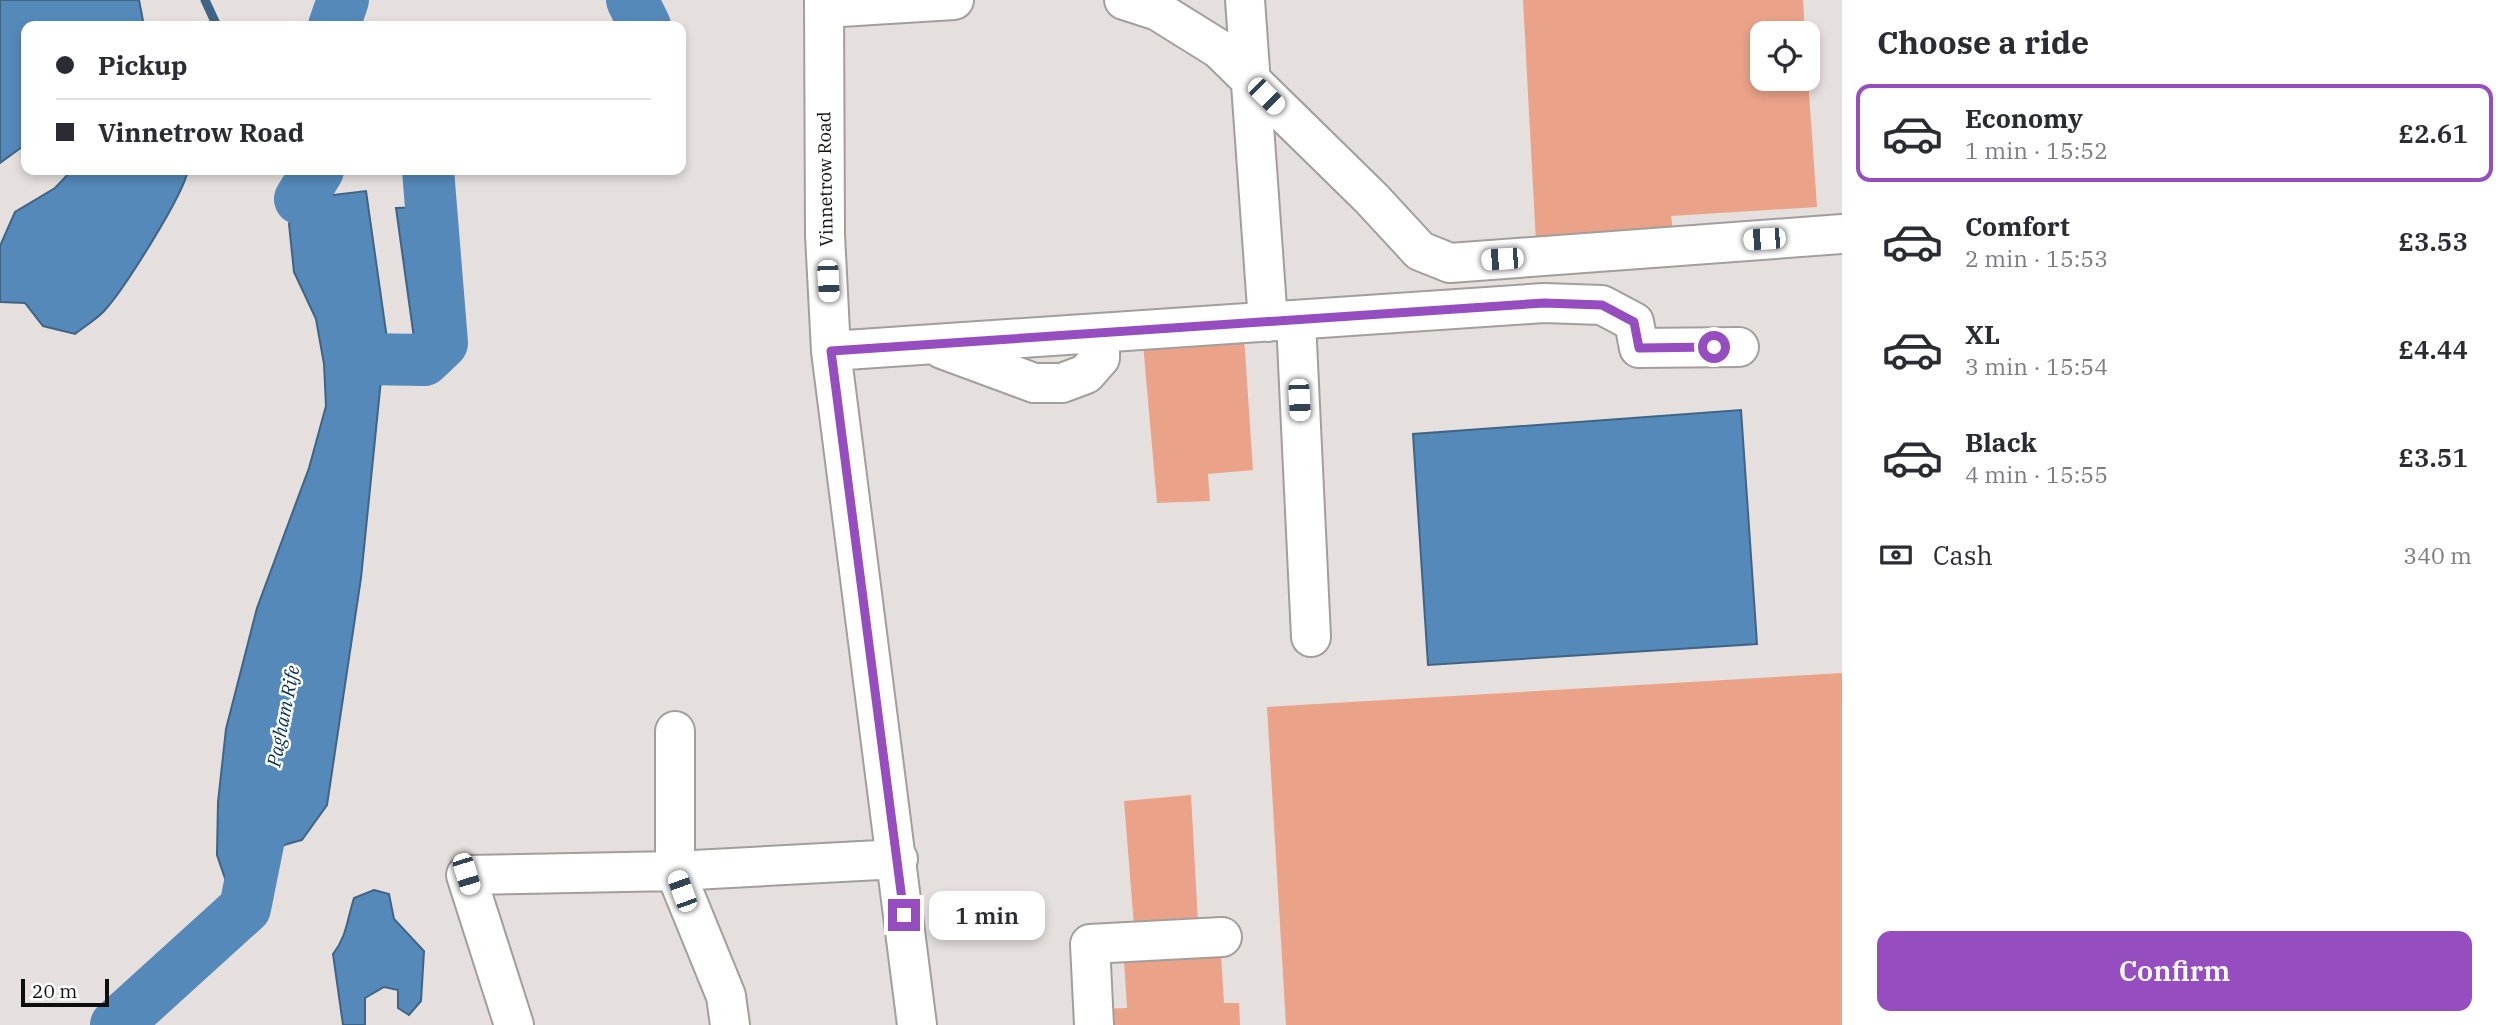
<!DOCTYPE html>
<html lang="en">
<head>
<meta charset="utf-8">
<style>
	body { margin:0; font-family:"IBM Plex Serif",serif; background:#f7f7f7; color:#2b2b33; height:100vh; display:flex; flex-direction:column; font-size:26px; white-space:nowrap }
	* { box-sizing:border-box; margin:0 }
	p { font-size:23px; color:#7c7c81 }
	.icon { flex:none; width:38px; height:38px; fill:none; stroke:currentColor; stroke-width:2; stroke-linecap:round; stroke-linejoin:round }
	.map { position:relative; flex:1; overflow:hidden }
	.panel { display:flex; flex-direction:column; background:#fff; width:665px }
	.panel>* { flex:none }
	.banner { position:absolute; left:21px; top:21px; width:665px; height:154px; border-radius:14px; box-shadow:0 4px 10px #0003; display:grid; align-content:center; height:154px; padding:0 35px; background:#fff }
	.tools { position:absolute; left:1750px; top:21px; display:grid; gap:14px }
	.tools a { display:grid; place-items:center; width:70px; height:70px; border-radius:14px; background:#fff; box-shadow:0 4px 10px #0003; font-size:35px }
	.scale { position:absolute; left:21px; bottom:18px; width:88px; box-sizing:border-box; padding-left:7px; border:4px solid #0f0e0d; border-top:0; font-size:19px; line-height:24px; white-space:nowrap; color:#0f0e0d; -webkit-text-stroke:5px #fff; paint-order:stroke }
	.end { position:absolute; width:32px; height:32px; margin:-16px; border:9px solid #954dc0; background:#fff; box-shadow:0 0 0 4px #fff }
	.from { border-radius:50% }
	.bubble { position:absolute; height:49px; border-radius:14px; background:#fff; box-shadow:0 4px 10px #0003; font-size:23px; font-weight:600; line-height:49px; text-align:center }
	.car { position:absolute; width:21px; height:42px; margin:-21px -10px; border-radius:9px; box-shadow:0 0 5px 2px #0007; background:linear-gradient(#fff 24%,#345 0 40%,#fff 0 76%,#345 0 86%,#fff 0) }
	.banner b { display:flex; align-items:center; gap:24px; height:66px; font-size:26px }
	.banner b+b { border-top:2px solid #e1e1e2 }
	.banner i { width:18px; height:18px; background:#2b2b33 }
	ul { padding:0; list-style:none }
	li { display:flex; align-items:center; gap:21px; height:98px; margin:0 14px 10px; padding:0 21px; border:4px solid transparent; border-radius:14px }
	li div { flex:1 }
	li b { display:block; font-size:26px }
	li em { font-style:normal; font-weight:600 }
	li.on { border-color:#954dc0 }
	li>.icon { width:63px; height:63px; stroke-width:1.5 }
	h2 { padding:0 35px; font-size:32px; line-height:84px }
	.pay { display:flex; align-items:center; gap:18px; height:77px; padding:0 35px; font-size:26px }
	.pay p { margin-inline-start:auto }
	.cta { display:flex; gap:14px; margin-top:auto; padding:14px 35px }
	.cta a { flex:1; height:80px; border-radius:14px; background:#954dc0; color:#fff; font-size:28px; font-weight:600; line-height:80px; text-align:center }
	main { display:flex; flex:1; min-height:0 }
	.map>svg:first-child { display:block }
	.water { fill:#5489b9; stroke:#3f6485; stroke-width:2 }
	.lines { fill:none; stroke-linecap:round; stroke-linejoin:round }
	.stream { stroke:#3f6485; stroke-width:9 }
	.river { stroke:#5489b9; stroke-width:52 }
	.building { fill:#eaa289 }
	.minor-casing { stroke:#a29e9b; stroke-width:42 }
	.minor { stroke:#fff; stroke-width:38 }
	.route { stroke:#954dc0; stroke-width:9 }
	.labels { text-anchor:middle; dominant-baseline:central; stroke-width:5; stroke-linejoin:round; paint-order:stroke }
	.street-label { font-size:18px; fill:#0f0e0d; stroke:#fff }
	.water-label { font-size:19px; font-style:italic; fill:#062f50; stroke:#fff }
</style>
</head>
<body>
<main>
<div class="map">
<svg width="1842" height="1025" viewBox="0 0 1842 1025">
	<rect width="100%" height="100%" fill="#e5e0dd"/>
	<path class="water" d="M 0,0 L 139,0 L 144,26 L 26,26 L 26,144 L 0,163 Z
		M 72,170 L 188,170 C 183,196 124,289 105,310 C 97,319 85,326 75,334 L 43,326 L 25,303 L 0,302 L 0,246 L 15,212 L 55,188 Z
		M 366,191 L 387,339 L 414,338 L 396,208 L 429,207 L 442,343 L 424,360 L 383,360 L 361,578 L 327,805 L 302,840 C 268,849 256,854 248,890 L 229,890 L 217,855 L 218,802 L 226,729 L 257,608 L 309,468 L 326,406 L 324,364 L 316,319 L 294,272 L 289,224 L 300,199 Z
		M 1741,410 L 1757,644 L 1428,665 L 1413,434 Z
		M 374,890 L 389,894 L 394,919 L 424,951 L 421,1001 L 409,1015 L 398,1008 L 398,990 L 384,987 L 365,998 L 365,1025 L 343,1025 L 333,954 C 347,936 347,920 354,898 Z"/>
	<g class="lines">
		<path class="stream" d="M 205,0 L 217,26"/>
		<path class="river" d="M 632,0 L 645,26
			M 334,26 L 343,0
			M 300,199 L 318,170
			M 362,359 L 424,360 L 442,343 L 428,170
			M 116,1025 L 245,908 L 267,799"/>
	</g>
	<path class="building" d="M 1523,0 L 1803,0 L 1805,33 L 1762,33 L 1762,79 L 1808,79 L 1817,207 L 1671,216 L 1674,237 L 1536,243 Z
		M 1244,337 L 1253,470 L 1208,474 L 1210,501 L 1157,503 L 1143,343 Z
		M 1842,673 L 1842,1025 L 1286,1025 L 1267,707 Z
		M 1191,795 L 1198,922 L 1134,926 L 1124,801 Z
		M 1221,955 L 1224,1003 L 1239,1003 L 1240,1025 L 1100,1025 L 1099,1009 L 1127,1008 L 1124,960 Z"/>
	<g class="lines">
		<g class="minor-casing">
			<path id="minor" d="M 824,0 L 825,235 L 831,351 L 917,1025
				M 1124,0 L 1158,11 L 1219,49 L 1372,199 L 1420,251 L 1450,263 L 1842,234
				M 1245,0 L 1268,322
				M 824,8 L 954,0
				M 1296,321 L 1311,637
				M 942,349 L 1034,383 L 1062,383 L 1086,374 L 1100,358 L 1100,334
				M 831,351 L 1544,303 L 1602,305 L 1634,322 L 1639,348 L 1739,347
				M 675,731 L 675,871 L 726,996 L 730,1025
				M 514,1025 L 466,875 L 675,871 L 898,859
				M 1094,1025 L 1090,944 L 1222,937"/>
		</g>
		<use href="#minor" class="minor"/>
	</g>
	<g class="lines">
		<path class="route" d="M 904,915 L 831,351 L 1544,303 L 1602,305 L 1634,322 L 1639,348 L 1714,347"/>
	</g>
	<g class="labels">
		<g class="street-label">
			<text transform="translate(825 179) rotate(-91)">Vinnetrow Road</text>
		</g>
		<g class="water-label">
			<text transform="translate(283 716) rotate(-79)">Pagham Rife</text>
		</g>
	</g>
</svg>
<div class="tools">
<a><svg class="icon" aria-label="locate" viewBox="0 0 24 24"><circle cx="12" cy="12" r="6"/><path d="M12 2v4M12 18v4M2 12h4M18 12h4"/></svg></a>
</div>
<div class="scale">20 m</div>
<i class="end from" style="left:1714px;top:347px"></i>
<i class="end" style="left:904px;top:915px"></i>
<div class="bubble" style="left:929px;top:891px;width:116px">1 min</div>
<i class="car" style="left:1266px;top:96px;rotate:135deg"></i>
<i class="car" style="left:1764px;top:239px;rotate:266deg"></i>
<i class="car" style="left:1502px;top:259px;rotate:266deg"></i>
<i class="car" style="left:828px;top:281px;rotate:177deg"></i>
<i class="car" style="left:1299px;top:400px;rotate:177deg"></i>
<i class="car" style="left:466px;top:874px;rotate:163deg"></i>
<i class="car" style="left:682px;top:891px;rotate:340deg"></i>
<div class="banner">
<b><i class="from"></i>Pickup</b>
<b><i></i>Vinnetrow Road</b>
</div>
</div>
<section class="panel">
<h2>Choose a ride</h2>
<ul>
<li class="on"><svg class="icon" aria-label="car" viewBox="0 0 24 24"><path d="M5 17H2v-5l4-1 3-4h7l3 4 3 1v5h-3M9 17h6M6 11h13"/><circle cx="7" cy="17" r="2"/><circle cx="17" cy="17" r="2"/></svg><div><b>Economy</b><p>1 min · 15:52</p></div><em>£2.61</em></li>
<li><svg class="icon" aria-label="car" viewBox="0 0 24 24"><path d="M5 17H2v-5l4-1 3-4h7l3 4 3 1v5h-3M9 17h6M6 11h13"/><circle cx="7" cy="17" r="2"/><circle cx="17" cy="17" r="2"/></svg><div><b>Comfort</b><p>2 min · 15:53</p></div><em>£3.53</em></li>
<li><svg class="icon" aria-label="car" viewBox="0 0 24 24"><path d="M5 17H2v-5l4-1 3-4h7l3 4 3 1v5h-3M9 17h6M6 11h13"/><circle cx="7" cy="17" r="2"/><circle cx="17" cy="17" r="2"/></svg><div><b>XL</b><p>3 min · 15:54</p></div><em>£4.44</em></li>
<li><svg class="icon" aria-label="car" viewBox="0 0 24 24"><path d="M5 17H2v-5l4-1 3-4h7l3 4 3 1v5h-3M9 17h6M6 11h13"/><circle cx="7" cy="17" r="2"/><circle cx="17" cy="17" r="2"/></svg><div><b>Black</b><p>4 min · 15:55</p></div><em>£3.51</em></li>
</ul>
<div class="pay"><svg class="icon" aria-label="cash" viewBox="0 0 24 24"><path d="M3 7h18v10H3z"/><circle cx="12" cy="12" r="2"/></svg>Cash<p>340 m</p></div>
<div class="cta"><a>Confirm</a></div>
</section>
</main>
</body>
</html>
